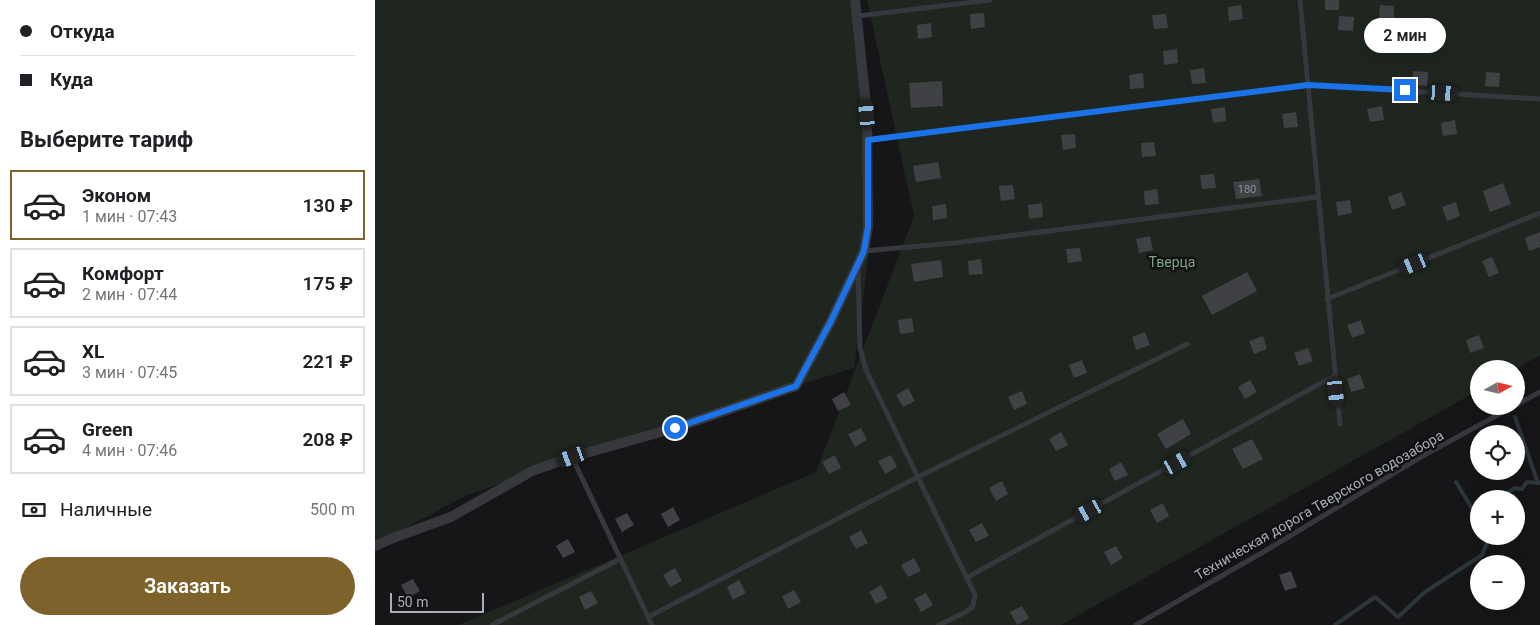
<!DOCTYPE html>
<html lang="ru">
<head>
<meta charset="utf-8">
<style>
	body { margin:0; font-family:Roboto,sans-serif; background:#f6f6f6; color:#202124; height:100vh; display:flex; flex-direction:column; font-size:19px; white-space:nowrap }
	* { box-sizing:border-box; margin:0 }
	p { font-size:16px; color:#757577 }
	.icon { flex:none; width:28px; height:28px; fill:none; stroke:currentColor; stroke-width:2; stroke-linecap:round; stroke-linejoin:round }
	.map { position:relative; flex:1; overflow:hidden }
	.sheet { display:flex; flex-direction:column; background:#fff; width:375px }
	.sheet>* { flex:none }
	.guide { display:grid; align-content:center; height:110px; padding:0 20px; background:#fff }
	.needle { width:32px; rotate:82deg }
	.controls { position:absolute; left:1095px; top:360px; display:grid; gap:10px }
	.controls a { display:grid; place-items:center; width:55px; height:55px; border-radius:50%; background:#fff; box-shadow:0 5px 20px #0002; font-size:25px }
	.scale { position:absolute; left:15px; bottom:12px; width:94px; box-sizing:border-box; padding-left:5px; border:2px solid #a8adb8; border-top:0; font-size:14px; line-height:18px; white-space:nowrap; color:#a8adb8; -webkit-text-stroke:4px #111113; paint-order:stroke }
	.end { position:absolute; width:22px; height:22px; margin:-11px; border:6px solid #1a73e8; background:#fff; box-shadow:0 0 0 2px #fff }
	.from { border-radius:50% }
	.bubble { position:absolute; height:35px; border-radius:18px; background:#fff; box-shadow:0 5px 20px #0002; font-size:16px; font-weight:600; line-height:35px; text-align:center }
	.car { position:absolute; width:15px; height:30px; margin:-15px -8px; border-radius:6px; box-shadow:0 0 4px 1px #0007; background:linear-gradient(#222 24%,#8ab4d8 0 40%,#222 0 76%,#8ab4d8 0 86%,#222 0) }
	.guide b { display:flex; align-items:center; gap:18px; height:48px; font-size:19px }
	.guide b+b { border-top:1px solid #e0e0e0 }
	.guide i { width:12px; height:12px; background:#202124 }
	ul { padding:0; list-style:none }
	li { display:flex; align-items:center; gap:15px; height:70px; margin:0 10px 8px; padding:0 10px; border:2px solid #e0e0e0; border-radius:0px }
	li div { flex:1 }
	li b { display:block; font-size:19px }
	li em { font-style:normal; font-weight:600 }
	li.current { border-color:#7e622b }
	li>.icon { width:45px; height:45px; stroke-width:1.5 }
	h2 { padding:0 20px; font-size:22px; line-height:60px }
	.pay { display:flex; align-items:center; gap:12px; height:55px; padding:0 20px; font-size:19px }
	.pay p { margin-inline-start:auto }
	.cta { display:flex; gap:10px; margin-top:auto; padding:10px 20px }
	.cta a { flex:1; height:58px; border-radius:30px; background:#7e622b; color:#fff; font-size:20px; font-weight:600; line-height:58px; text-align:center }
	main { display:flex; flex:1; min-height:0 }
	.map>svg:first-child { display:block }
	.green { fill:#1e261f }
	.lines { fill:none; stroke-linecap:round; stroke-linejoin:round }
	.stream { stroke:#2c353c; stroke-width:4 }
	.building { fill:#404145 }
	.service { stroke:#37383d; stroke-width:5 }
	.minor { stroke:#37383d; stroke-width:10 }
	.route { stroke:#1a73e8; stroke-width:6 }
	.labels { text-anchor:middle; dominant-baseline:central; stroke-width:5; stroke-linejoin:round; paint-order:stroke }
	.number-label { font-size:11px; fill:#8e929b }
	.park-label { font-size:14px; fill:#7fa381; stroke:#111113 }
	.street-label { font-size:14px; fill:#a8adb8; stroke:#111113 }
</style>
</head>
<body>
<main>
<section class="sheet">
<div class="guide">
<b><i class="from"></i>Откуда</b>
<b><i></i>Куда</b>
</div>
<h2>Выберите тариф</h2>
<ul>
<li class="current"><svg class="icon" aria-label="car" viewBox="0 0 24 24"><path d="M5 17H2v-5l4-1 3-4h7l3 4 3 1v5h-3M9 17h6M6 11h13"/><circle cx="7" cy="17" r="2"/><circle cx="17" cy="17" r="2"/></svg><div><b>Эконом</b><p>1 мин · 07:43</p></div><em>130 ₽</em></li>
<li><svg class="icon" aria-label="car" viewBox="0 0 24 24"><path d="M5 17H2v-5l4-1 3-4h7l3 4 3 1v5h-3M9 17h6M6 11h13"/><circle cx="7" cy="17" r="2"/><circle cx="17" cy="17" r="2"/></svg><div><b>Комфорт</b><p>2 мин · 07:44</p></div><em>175 ₽</em></li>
<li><svg class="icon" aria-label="car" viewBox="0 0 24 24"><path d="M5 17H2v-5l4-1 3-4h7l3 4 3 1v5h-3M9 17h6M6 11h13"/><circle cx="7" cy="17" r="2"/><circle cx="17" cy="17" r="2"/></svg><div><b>XL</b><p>3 мин · 07:45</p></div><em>221 ₽</em></li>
<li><svg class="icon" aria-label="car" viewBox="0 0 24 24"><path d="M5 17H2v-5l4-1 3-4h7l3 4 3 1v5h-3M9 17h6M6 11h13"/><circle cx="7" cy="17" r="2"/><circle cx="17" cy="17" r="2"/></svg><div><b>Green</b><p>4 мин · 07:46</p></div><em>208 ₽</em></li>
</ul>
<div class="pay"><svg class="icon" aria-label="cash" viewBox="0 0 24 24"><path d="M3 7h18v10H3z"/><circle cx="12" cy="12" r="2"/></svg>Наличные<p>500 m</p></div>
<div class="cta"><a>Заказать</a></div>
</section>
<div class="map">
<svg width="1165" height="625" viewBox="0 0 1165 625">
	<rect width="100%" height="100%" fill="#161618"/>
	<path class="green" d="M 0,0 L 476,0 L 499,214 L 479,368 L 267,433 L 90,496 L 0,544 Z
		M 492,0 L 1165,0 L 1165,355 L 1141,369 L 1104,369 L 1104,390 L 686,625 L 83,625 L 441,472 L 539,216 Z"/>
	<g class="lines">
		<path class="stream" d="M 1140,417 L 1163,483
			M 1081,482 L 1104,520
			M 1122,499 L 1140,488 L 1147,489 L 1152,482 L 1165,483
			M 960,625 L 1000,597 L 1023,617 L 1050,592 L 1107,555 L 1112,543 L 1109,536"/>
	</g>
	<path class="building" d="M 950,0 L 964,0 L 964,10 L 950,10 Z
		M 866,5 L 868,19 L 854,21 L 853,7 Z
		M 1005,5 L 1019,6 L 1019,20 L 1004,19 Z
		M 609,13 L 610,27 L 596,29 L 595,14 Z
		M 791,14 L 793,28 L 779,29 L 777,15 Z
		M 964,16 L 979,17 L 978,31 L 963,30 Z
		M 556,23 L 557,37 L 543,39 L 542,25 Z
		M 802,49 L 803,63 L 789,65 L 788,51 Z
		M 829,68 L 831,83 L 817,84 L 815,70 Z
		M 1038,71 L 1053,72 L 1052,86 L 1038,85 Z
		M 1111,72 L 1125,73 L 1124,87 L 1110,86 Z
		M 768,73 L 769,88 L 755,89 L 754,75 Z
		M 567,81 L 568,106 L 536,108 L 534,83 Z
		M 1007,106 L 1009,120 L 995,122 L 992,109 Z
		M 850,107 L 851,121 L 838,123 L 836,109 Z
		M 921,112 L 923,127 L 909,128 L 907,114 Z
		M 1080,120 L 1082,134 L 1068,136 L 1066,123 Z
		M 700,134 L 701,148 L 688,150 L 686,135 Z
		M 779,142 L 781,156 L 767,157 L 766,143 Z
		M 563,162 L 566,178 L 541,182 L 538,166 Z
		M 839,174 L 841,188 L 827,189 L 825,175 Z
		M 884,179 L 887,196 L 861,199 L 858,182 Z
		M 1128,183 L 1136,204 L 1115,212 L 1108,191 Z
		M 638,185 L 640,199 L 626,201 L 624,186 Z
		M 782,189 L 784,204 L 770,205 L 769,191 Z
		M 1026,192 L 1031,205 L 1017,210 L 1013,197 Z
		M 975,200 L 977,213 L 963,216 L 961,202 Z
		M 1081,202 L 1085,216 L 1072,221 L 1067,207 Z
		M 667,203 L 668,217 L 654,219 L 653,205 Z
		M 571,204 L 572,218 L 558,220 L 557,206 Z
		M 1165,232 L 1165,247 L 1154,251 L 1150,238 Z
		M 775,236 L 778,250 L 764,253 L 761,239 Z
		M 705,248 L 707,261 L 693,263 L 691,249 Z
		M 1117,257 L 1124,273 L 1114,277 L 1107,261 Z
		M 606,259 L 608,274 L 594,275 L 593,261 Z
		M 566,260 L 568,277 L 539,282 L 536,264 Z
		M 872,272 L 882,291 L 837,315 L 827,296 Z
		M 537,318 L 539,332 L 525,334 L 523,320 Z
		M 986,320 L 990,333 L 977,338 L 972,325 Z
		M 770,332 L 775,345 L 761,350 L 757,337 Z
		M 1104,335 L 1109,348 L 1095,353 L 1091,340 Z
		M 888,336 L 892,349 L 879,354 L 874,341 Z
		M 933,348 L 938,361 L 924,366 L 919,353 Z
		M 707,360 L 712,373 L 699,378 L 694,365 Z
		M 985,374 L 990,388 L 976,392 L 972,379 Z
		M 875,380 L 882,392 L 870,399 L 863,387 Z
		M 533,388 L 540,401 L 528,407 L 521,395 Z
		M 647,391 L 652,404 L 639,410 L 633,397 Z
		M 469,392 L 476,405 L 463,411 L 457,399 Z
		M 808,419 L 816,434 L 791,449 L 782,434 Z
		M 486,428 L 492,440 L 480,447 L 473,434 Z
		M 686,432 L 693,445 L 681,451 L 674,439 Z
		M 877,439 L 888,459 L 868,469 L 857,449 Z
		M 460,455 L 466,468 L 454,474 L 447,462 Z
		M 516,455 L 522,467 L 510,474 L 503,461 Z
		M 746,462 L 753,475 L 740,481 L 734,469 Z
		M 627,481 L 633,494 L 621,501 L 614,488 Z
		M 788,503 L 794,516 L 782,523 L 775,510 Z
		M 298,507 L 305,520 L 293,527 L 286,514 Z
		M 252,513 L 259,525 L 247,532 L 240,519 Z
		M 607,523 L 614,536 L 601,542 L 594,530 Z
		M 486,530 L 493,543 L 481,549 L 474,537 Z
		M 193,539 L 200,552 L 188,558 L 181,546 Z
		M 741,546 L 748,558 L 736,565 L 729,552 Z
		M 539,558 L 546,571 L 533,577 L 526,565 Z
		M 300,568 L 307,581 L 295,587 L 288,575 Z
		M 916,571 L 922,587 L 910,591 L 904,575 Z
		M 38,579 L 45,591 L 33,598 L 26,585 Z
		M 364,580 L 371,593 L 358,600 L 352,587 Z
		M 506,585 L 513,598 L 501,604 L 494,592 Z
		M 419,590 L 426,602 L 413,609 L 407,596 Z
		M 216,591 L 223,603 L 210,610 L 204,597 Z
		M 551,593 L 558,605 L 546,612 L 539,599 Z
		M 647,606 L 654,618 L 642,625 L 635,612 Z"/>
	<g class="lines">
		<path class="service" d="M 925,0 L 965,424
			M 483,16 L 615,0
			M 493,140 L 933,85 L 1165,99
			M 489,251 L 579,243 L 942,197
			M 483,269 L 485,348 L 491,370 L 600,595 L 598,606 L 591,612 L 564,625
			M 952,299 L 1165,213
			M 1141,405 L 1165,392
			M 197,457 L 277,625
			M 591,578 L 959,376
			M 273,617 L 543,477 L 812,344
			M 117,625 L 245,559
			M 761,625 L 890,551 L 1044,458 L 1139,406"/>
		<path class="minor" d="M 0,546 L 18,538 L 76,517 L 157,471 L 197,457 L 300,428 L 421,386 L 456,321 L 489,251 L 493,227 L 492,114 L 480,0"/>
	</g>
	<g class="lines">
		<path class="route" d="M 300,428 L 421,386 L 456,321 L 489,251 L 493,227 L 493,140 L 933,85 L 1030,90"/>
	</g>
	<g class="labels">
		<g class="number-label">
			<text x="872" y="189">180</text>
		</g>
		<g class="park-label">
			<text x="797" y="262">Тверца</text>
		</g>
		<g class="street-label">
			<text transform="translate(944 505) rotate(-30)">Техническая дорога Тверского водозабора</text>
		</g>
	</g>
</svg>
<div class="controls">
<a><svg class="needle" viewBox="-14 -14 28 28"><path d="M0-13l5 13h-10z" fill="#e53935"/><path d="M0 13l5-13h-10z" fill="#757577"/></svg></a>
<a><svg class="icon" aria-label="locate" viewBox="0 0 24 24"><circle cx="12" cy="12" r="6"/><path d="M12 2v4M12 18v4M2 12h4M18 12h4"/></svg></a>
<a>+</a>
<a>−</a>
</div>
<div class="scale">50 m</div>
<i class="end from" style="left:300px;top:428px"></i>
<i class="end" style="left:1030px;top:90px"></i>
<div class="bubble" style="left:989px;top:18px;width:82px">2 мин</div>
<i class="car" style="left:1068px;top:93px;rotate:93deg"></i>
<i class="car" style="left:492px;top:114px;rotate:355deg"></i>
<i class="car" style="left:1039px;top:264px;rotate:248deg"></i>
<i class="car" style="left:961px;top:392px;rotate:174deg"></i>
<i class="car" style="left:197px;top:457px;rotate:250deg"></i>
<i class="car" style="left:802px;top:463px;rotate:61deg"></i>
<i class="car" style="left:714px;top:511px;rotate:241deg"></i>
</div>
</main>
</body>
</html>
